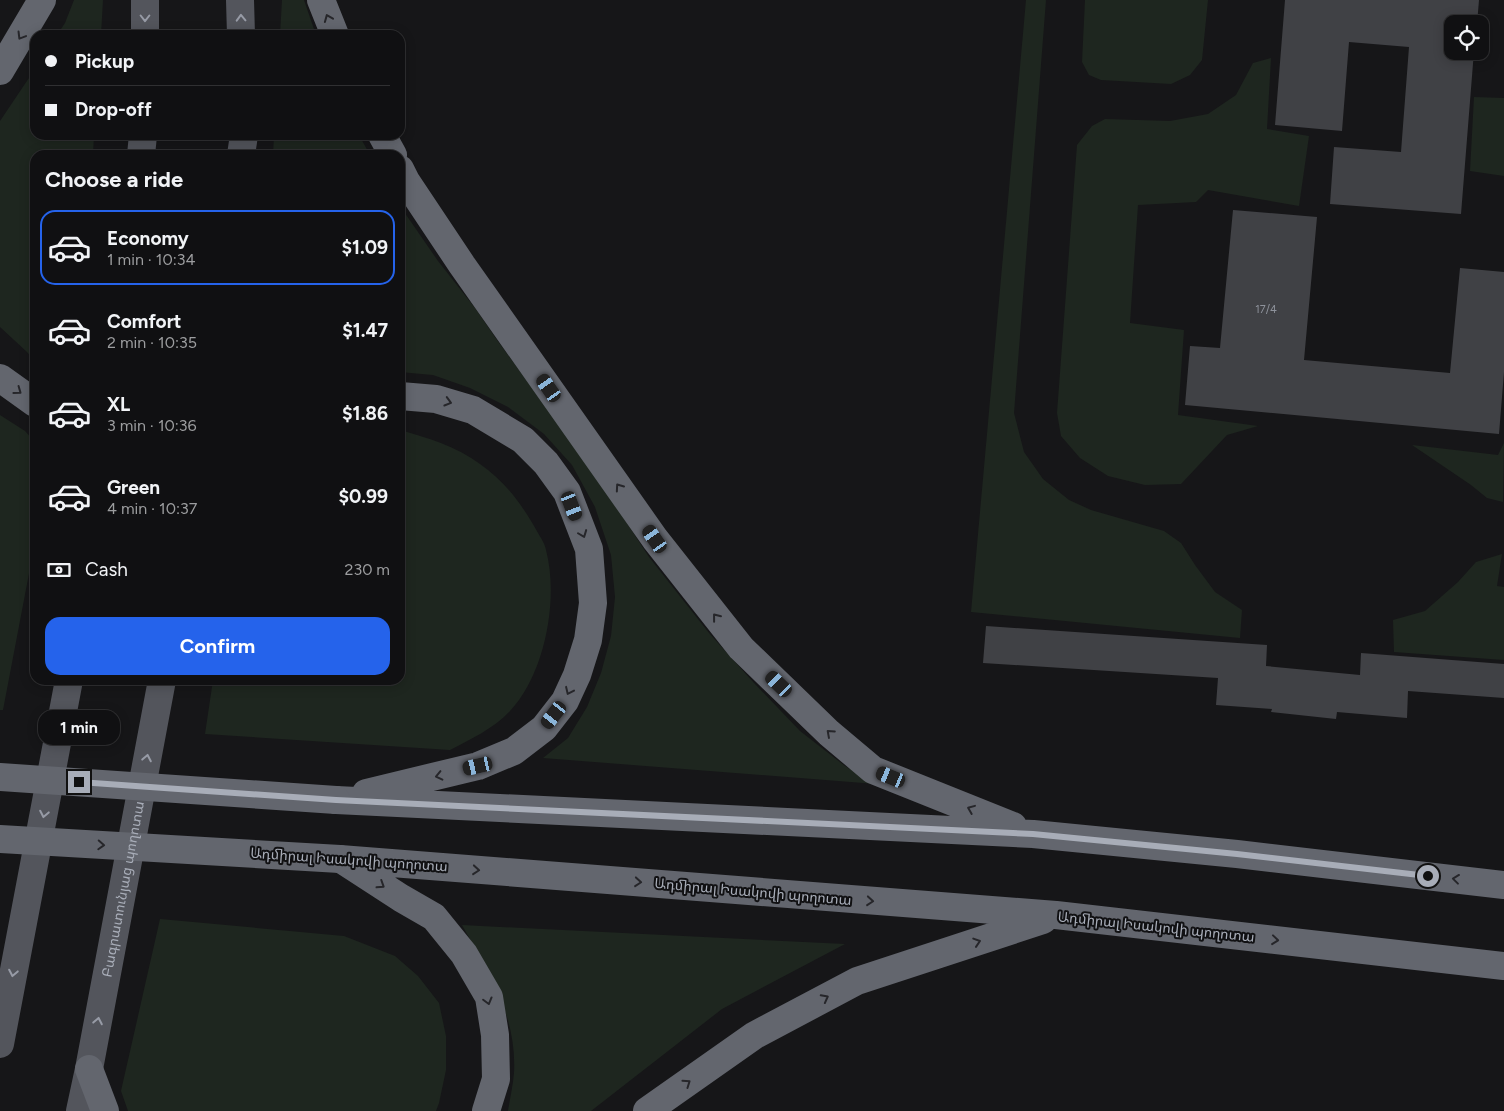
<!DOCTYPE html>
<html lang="en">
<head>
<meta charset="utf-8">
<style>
	body { margin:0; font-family:Figtree,"Noto Sans Armenian",sans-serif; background:#1e1e20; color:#f1f3f6; height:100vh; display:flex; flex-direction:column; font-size:19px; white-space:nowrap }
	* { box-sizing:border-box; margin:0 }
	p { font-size:16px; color:#9c9d9f }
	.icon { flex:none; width:28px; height:28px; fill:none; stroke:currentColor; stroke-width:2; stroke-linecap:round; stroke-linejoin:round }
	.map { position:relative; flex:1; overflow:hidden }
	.details { position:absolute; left:30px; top:150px; width:375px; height:535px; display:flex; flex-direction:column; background:#101012; border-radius:15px; box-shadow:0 2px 12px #0003,0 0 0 1px #303032 }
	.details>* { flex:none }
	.hud { position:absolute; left:30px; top:30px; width:375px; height:110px; border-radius:15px; box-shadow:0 2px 12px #0003,0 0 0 1px #303032; display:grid; align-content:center; height:110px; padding:0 15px; background:#101012 }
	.buttons { position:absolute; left:1444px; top:15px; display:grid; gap:10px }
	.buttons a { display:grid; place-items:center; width:45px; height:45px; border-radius:10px; background:#101012; box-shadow:0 2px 12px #0003,0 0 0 1px #303032; font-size:25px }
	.end { position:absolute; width:22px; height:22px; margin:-11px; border:6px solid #a8adb8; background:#111; box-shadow:0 0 0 2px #111 }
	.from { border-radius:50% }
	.bubble { position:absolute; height:35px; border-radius:15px; background:#101012; box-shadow:0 2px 12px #0003,0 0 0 1px #303032; font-size:16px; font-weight:700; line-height:35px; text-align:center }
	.car { position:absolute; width:15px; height:30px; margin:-15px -8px; border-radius:6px; box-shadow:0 0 4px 1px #0007; background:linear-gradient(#222 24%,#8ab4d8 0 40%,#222 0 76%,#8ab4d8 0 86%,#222 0) }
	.hud b { display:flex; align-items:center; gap:18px; height:48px; font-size:19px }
	.hud b+b { border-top:1px solid #303032 }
	.hud i { width:12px; height:12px; background:#f1f3f6 }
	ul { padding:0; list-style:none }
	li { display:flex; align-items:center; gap:15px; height:75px; margin:0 10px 8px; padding:0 5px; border:2px solid transparent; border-radius:15px }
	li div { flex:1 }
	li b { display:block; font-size:19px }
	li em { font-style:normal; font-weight:700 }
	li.selected { border-color:#2563eb }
	li>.icon { width:45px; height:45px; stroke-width:1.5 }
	h2 { padding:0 15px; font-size:22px; line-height:60px }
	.pay { display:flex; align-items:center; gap:12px; height:55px; padding:0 15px; font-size:19px }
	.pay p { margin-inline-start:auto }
	.cta { display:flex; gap:10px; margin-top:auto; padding:10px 15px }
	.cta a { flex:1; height:58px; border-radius:15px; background:#2563eb; color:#fff; font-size:20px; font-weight:700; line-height:58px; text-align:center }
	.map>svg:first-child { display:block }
	.green { fill:#1e261f }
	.building { fill:#404145 }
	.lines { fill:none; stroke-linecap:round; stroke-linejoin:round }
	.major { stroke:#53555c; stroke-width:28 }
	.highway { stroke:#63666e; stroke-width:28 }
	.highway-bridge { stroke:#63666e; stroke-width:28 }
	.oneway { stroke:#979ba6 }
	.oneway2 { stroke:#26262a }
	.route { stroke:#a8adb8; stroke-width:6 }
	.labels { text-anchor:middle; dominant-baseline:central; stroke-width:4; stroke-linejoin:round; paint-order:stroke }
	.number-label { font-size:11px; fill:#8e929b }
	.street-label { font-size:14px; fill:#a8adb8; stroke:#111113 }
</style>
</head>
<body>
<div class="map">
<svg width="1504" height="1111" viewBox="0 0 1504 1111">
	<rect width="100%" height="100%" fill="#161618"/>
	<path class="green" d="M 74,0 L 103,0 L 101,35 L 57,35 L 65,23 Z
		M 282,0 L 304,0 L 316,35 L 280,35 Z
		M 1026,0 L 1046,0 L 1014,413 L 1024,452 L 1043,479 L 1069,500 L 1091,510 L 1164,531 L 1181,543 L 1195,565 L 1215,592 L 1242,610 L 1240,638 L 971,612 Z
		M 1085,0 L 1208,0 L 1202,60 L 1190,75 L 1171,84 L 1101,80 L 1089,75 L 1082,62 Z
		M 1271,58 L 1267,129 L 1309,136 L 1299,206 L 1208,190 L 1196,202 L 1138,205 L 1130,323 L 1184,330 L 1178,415 L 1258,426 L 1227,435 L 1181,484 L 1145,485 L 1108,476 L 1080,458 L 1061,436 L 1057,413 L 1077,145 L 1092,126 L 1105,119 L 1170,121 L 1208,114 L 1236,95 L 1253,63 Z
		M 35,69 L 35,135 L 94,135 L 93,155 L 35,155 L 35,362 L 27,352 L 0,327 L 0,121 Z
		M 1474,97 L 1504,98 L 1504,176 L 1470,171 Z
		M 274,135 L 359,135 L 370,155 L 273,155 Z
		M 400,206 L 438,261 L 475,308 L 497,340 L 593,471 L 649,557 L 709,633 L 754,683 L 800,731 L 845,766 L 876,784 L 543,758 L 568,738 L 587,707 L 601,673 L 611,636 L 615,597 L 611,555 L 595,507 L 572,465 L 544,434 L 508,407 L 470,388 L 433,375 L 400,372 Z
		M 0,415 L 25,431 L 35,442 L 35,542 L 3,710 L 0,710 Z
		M 400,430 C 428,438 456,446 480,464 C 506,482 523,506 538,533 C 541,538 545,544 546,550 C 559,599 545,674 510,711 C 493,729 471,739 450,750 L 205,734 L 213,680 L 400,680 Z
		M 1504,443 L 1503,502 L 1487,498 L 1471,485 L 1412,445 L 1498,455 Z
		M 1502,554 L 1497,586 L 1504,587 L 1504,660 L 1394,652 L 1393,620 L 1425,611 L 1458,582 L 1476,562 Z
		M 160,919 L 344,936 L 395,956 L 418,976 L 439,1003 L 446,1036 L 446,1070 L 439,1103 L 436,1111 L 128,1111 L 121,1091 Z
		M 462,925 L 845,944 L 722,1009 L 591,1111 L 508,1111 C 510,1098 513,1085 514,1073 C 517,1016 489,973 462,925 Z"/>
	<path class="building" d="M 1285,0 L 1479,0 L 1477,24 L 1452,24 L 1452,51 L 1474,51 L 1461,214 L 1330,204 L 1334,147 L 1401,152 L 1409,47 L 1349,42 L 1342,131 L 1275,125 Z
		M 1233,210 L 1317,217 L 1304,360 L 1450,373 L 1460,268 L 1504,272 L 1504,372 L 1499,434 L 1185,405 L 1190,346 L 1220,348 Z
		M 986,626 L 1267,645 L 1266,666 L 1360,675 L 1361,653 L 1504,664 L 1504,698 L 1408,691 L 1407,718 L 1337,712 L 1336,719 L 1271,712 L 1272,709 L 1216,705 L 1218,678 L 983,663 Z"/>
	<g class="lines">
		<g class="major">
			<path d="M 240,0 L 241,35"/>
			<path d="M 145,35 L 145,0"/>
			<path d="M 141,155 L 143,135"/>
			<path d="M 241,155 L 244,135"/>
			<path d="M 0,1044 L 69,680"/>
			<path id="s1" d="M 80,1111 L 89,1069 L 162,680"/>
		</g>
		<path class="highway" d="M 321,0 L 335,35
			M 0,71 L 42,0
			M 382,135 L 393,155
			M 400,169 L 406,181 L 462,265 L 655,539 L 741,648 L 829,733 L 873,770 L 1013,826
			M 0,378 L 35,403
			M 366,793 L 478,766 L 514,751 L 544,728 L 565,701 L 577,675 L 588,640 L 593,603 L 589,549 L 567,492 L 546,463 L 523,440 L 473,410 L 436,399 L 400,396
			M 336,800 L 1033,834 L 1237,854 L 1504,885
			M 340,859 L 1056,915 L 1504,966
			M 344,861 L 401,898 L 434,917 L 464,954 L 489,997 L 495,1035 L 496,1079 L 486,1111
			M 89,1069 L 105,1111
			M 647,1111 L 755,1035 L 857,981 L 1043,920"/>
		<path class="highway-bridge" d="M 0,777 L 336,800
			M 0,839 L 340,859"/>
	</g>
	<defs><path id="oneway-chevron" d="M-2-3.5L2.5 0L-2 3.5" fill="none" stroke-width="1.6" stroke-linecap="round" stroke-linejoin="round" transform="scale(1.25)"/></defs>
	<g class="oneway">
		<use href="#oneway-chevron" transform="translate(145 18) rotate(90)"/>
		<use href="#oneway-chevron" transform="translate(241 18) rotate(-92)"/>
		<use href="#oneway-chevron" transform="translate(147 758) rotate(-79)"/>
		<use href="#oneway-chevron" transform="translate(44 814) rotate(101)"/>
		<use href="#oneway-chevron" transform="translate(13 973) rotate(101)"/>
		<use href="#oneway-chevron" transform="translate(98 1021) rotate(-79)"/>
	</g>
	<g class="oneway2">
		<use href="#oneway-chevron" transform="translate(328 18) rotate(-112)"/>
		<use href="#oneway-chevron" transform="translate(21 36) rotate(121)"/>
		<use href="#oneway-chevron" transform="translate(18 391) rotate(36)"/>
		<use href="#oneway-chevron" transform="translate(448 402) rotate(16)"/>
		<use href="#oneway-chevron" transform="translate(619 487) rotate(-125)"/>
		<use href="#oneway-chevron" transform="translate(583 534) rotate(69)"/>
		<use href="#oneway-chevron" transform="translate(716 617) rotate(-128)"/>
		<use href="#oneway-chevron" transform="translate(569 691) rotate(115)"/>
		<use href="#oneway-chevron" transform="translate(830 733) rotate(-138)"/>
		<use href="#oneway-chevron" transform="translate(439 776) rotate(167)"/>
		<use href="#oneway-chevron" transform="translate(971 809) rotate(-158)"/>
		<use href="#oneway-chevron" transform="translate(101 845) rotate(3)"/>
		<use href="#oneway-chevron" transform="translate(476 870) rotate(5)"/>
		<use href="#oneway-chevron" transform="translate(1456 879) rotate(-173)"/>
		<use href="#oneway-chevron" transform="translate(638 882) rotate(5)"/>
		<use href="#oneway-chevron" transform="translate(381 885) rotate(33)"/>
		<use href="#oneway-chevron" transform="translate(870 901) rotate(5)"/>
		<use href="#oneway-chevron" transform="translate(1275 940) rotate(6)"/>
		<use href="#oneway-chevron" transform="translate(977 942) rotate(-18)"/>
		<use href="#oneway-chevron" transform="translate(825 998) rotate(-28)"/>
		<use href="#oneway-chevron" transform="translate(488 1001) rotate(75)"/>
		<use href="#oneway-chevron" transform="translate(687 1083) rotate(-35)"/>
	</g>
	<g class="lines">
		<path class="route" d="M 79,782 L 336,800 L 1033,834 L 1237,854 L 1428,876"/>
	</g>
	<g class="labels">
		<g class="number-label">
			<text x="1266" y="309">17/4</text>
		</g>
		<g class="street-label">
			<text transform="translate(349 860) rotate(4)">Ադմիրալ Իսակովի պողոտա</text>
			<text stroke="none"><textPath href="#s1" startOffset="226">Բագրատունյաց պողոտա</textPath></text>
			<text transform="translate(753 892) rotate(5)">Ադմիրալ Իսակովի պողոտա</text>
			<text transform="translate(1156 927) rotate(6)">Ադմիրալ Իսակովի պողոտա</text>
		</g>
	</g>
</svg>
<div class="buttons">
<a><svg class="icon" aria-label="locate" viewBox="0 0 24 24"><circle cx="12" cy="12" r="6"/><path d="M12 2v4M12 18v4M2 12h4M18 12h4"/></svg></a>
</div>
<i class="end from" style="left:1428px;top:876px"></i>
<i class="end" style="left:79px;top:782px"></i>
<div class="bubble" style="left:38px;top:710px;width:82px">1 min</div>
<i class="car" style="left:549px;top:388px;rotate:325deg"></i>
<i class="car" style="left:572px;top:506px;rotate:159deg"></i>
<i class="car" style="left:655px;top:539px;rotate:325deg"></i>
<i class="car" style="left:779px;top:684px;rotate:314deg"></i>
<i class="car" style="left:554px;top:715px;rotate:218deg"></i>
<i class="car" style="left:478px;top:766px;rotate:257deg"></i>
<i class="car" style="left:891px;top:777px;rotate:292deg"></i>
<div class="hud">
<b><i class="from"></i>Pickup</b>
<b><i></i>Drop-off</b>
</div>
<section class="details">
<h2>Choose a ride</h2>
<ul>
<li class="selected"><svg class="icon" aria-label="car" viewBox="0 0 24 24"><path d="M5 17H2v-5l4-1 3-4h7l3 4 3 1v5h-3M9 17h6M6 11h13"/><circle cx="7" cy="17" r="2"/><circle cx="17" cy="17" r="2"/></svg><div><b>Economy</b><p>1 min · 10:34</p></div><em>$1.09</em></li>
<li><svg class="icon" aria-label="car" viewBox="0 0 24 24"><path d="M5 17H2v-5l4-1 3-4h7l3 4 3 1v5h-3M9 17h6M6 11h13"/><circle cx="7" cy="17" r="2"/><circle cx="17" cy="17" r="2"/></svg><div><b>Comfort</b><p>2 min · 10:35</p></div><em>$1.47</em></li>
<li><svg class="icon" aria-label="car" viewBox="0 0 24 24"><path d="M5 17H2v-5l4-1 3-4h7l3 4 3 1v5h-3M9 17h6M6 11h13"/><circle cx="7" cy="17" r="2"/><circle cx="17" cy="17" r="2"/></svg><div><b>XL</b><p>3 min · 10:36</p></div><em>$1.86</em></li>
<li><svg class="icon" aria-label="car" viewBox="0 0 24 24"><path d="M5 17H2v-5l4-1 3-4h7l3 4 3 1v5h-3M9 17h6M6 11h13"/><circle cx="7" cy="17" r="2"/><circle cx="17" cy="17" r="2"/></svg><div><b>Green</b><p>4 min · 10:37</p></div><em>$0.99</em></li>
</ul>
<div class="pay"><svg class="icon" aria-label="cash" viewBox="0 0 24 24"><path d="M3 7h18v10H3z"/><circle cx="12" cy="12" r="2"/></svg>Cash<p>230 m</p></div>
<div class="cta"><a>Confirm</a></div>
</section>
</div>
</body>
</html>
